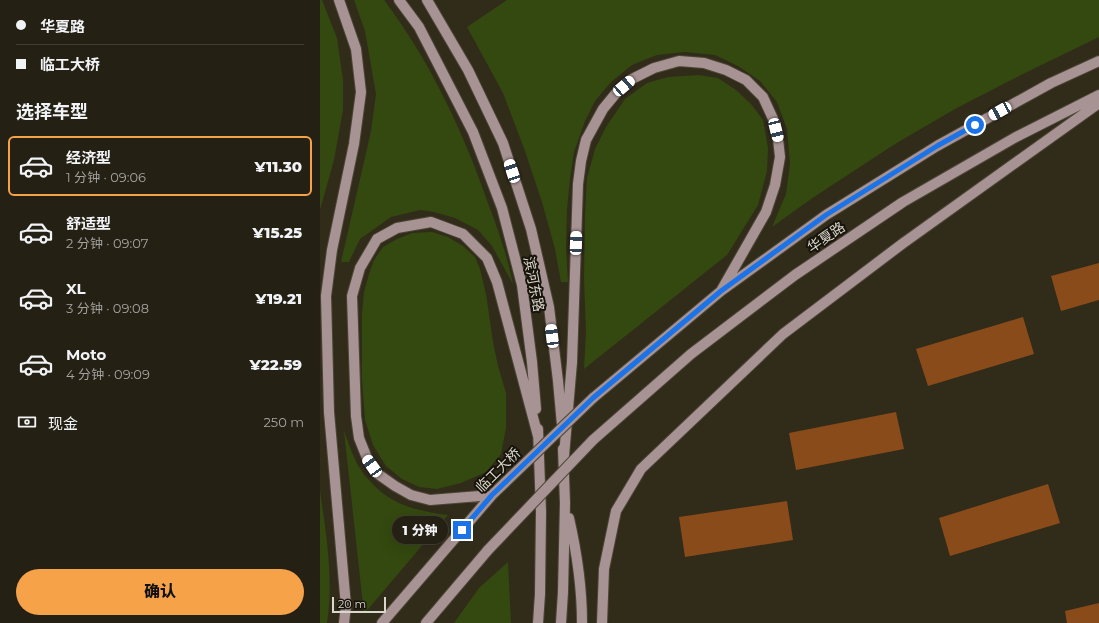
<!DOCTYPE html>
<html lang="zh">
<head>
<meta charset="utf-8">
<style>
	body { margin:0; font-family:Montserrat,"Noto Sans SC",sans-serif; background:#2d281d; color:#f1f3f6; height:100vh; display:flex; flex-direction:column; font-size:15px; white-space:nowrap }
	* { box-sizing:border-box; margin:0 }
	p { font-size:13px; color:#a3a3a0 }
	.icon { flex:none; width:22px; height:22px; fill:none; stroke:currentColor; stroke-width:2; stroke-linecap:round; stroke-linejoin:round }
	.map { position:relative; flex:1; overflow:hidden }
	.side { display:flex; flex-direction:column; background:#252014; width:320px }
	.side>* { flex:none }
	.banner { display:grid; align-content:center; height:88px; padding:0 16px; background:#252014 }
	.scale { position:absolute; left:12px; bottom:10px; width:54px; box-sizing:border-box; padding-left:4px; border:2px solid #dad6cc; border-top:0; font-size:11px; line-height:14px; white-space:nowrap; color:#dad6cc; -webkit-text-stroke:3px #17140c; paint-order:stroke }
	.end { position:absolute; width:18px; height:18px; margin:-9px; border:5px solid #1a73e8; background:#fff; box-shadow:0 0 0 2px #fff }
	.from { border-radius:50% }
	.bubble { position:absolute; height:28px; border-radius:14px; background:#252014; box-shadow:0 4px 16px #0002,0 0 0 1px #423e34; font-size:13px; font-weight:800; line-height:28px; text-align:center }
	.car { position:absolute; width:12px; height:24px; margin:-12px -6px; border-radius:5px; box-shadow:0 0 3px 1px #0007; background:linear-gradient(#fff 24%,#345 0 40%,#fff 0 76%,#345 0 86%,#fff 0) }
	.banner b { display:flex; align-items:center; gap:14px; height:38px; font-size:15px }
	.banner b+b { border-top:1px solid #423e34 }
	.banner i { width:10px; height:10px; background:#f1f3f6 }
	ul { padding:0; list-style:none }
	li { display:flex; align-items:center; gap:12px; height:60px; margin:0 8px 6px; padding:0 8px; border:2px solid transparent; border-radius:6px }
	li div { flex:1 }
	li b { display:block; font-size:15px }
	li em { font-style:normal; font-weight:800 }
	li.on { border-color:#f6a248 }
	li>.icon { width:36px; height:36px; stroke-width:1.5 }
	h2 { padding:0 16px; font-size:18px; line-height:48px }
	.pay { display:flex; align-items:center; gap:10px; height:44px; padding:0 16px; font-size:15px }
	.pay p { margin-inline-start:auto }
	.cta { display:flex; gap:8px; margin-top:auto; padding:8px 16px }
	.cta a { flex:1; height:46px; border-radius:24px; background:#f6a248; color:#111; font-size:16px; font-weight:800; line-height:46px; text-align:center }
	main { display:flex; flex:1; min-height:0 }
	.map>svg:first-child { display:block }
	.green { fill:#33490f }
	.building { fill:#8a4b1a }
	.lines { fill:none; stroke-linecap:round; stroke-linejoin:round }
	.major-casing { stroke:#4c4636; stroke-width:12 }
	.major { stroke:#a89394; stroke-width:10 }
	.major-bridge-casing { stroke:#4c4636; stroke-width:12; stroke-linecap:butt }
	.major-bridge { stroke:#a89394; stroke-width:10 }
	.route { stroke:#1a73e8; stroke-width:5 }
	.labels { text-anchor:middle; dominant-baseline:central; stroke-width:4; stroke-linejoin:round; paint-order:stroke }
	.street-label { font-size:14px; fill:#dad6cc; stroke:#17140c }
</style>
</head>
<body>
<main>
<section class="side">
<div class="banner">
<b><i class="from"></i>华夏路</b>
<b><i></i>临工大桥</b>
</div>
<h2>选择车型</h2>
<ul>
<li class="on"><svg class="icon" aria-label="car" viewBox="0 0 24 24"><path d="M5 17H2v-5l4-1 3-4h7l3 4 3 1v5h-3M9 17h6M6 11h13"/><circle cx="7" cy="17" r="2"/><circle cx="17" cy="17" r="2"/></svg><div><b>经济型</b><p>1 分钟 · 09:06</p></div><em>¥11.30</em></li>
<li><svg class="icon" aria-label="car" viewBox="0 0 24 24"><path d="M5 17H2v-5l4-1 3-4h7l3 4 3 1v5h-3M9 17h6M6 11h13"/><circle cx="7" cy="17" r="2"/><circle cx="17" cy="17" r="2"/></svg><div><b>舒适型</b><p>2 分钟 · 09:07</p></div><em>¥15.25</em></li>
<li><svg class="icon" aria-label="car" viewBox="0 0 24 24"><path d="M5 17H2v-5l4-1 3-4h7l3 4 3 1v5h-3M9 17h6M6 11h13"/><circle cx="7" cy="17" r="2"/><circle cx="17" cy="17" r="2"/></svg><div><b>XL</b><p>3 分钟 · 09:08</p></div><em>¥19.21</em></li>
<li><svg class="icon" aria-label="car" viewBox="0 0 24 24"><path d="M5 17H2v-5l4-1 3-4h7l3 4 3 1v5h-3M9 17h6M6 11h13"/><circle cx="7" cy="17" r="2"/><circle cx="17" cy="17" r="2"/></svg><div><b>Moto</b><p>4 分钟 · 09:09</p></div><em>¥22.59</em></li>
</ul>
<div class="pay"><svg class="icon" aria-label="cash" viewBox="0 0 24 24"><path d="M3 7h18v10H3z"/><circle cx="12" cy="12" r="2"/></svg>现金<p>250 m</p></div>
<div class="cta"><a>确认</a></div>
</section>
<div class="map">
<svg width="779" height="623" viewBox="0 0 779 623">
	<rect width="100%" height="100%" fill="#312b1a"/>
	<path class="green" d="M 0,0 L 2,0 L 17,38 L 23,80 L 23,110 L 14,160 L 0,210 Z
		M 34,0 L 64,0 C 110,61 143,131 168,203 C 173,216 178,230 182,243 C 187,257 190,271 193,284 L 172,246 L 158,230 L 135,218 L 114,212 L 100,210 L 71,217 L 40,239 L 29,262 L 21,262 L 51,131 L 56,94 L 45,31 Z
		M 187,0 L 779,0 L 779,37 L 703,74 L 635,109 L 575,144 L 491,199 L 452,227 L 466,194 L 470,164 L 467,129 L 457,102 L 440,81 L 418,66 L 395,55 L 365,52 L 337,55 L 312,65 L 291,82 L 275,101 L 265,121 L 254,152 L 250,179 L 247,209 L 246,248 L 248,282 L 241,282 L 235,249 L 222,202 L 205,151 L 183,93 L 147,27 Z
		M 378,75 L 398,78 L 416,90 L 431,104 L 443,120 L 448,148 L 447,171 L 438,205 L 407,255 L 264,369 L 266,331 L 264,280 L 265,214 L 267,178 L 275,149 L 286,127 L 305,99 L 327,83 L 348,77 Z
		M 112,232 L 128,237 L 143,246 L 155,257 L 160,269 L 166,294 L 173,342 L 178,366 L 186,393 L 186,428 L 181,454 L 166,472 L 141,483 L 117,489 L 99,487 L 82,479 L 66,466 L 53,445 L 45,420 L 42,380 L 42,314 L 44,292 L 49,274 L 54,260 L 63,247 L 77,239 L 92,233 Z
		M 24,431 C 29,444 33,458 41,470 C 43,474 46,477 49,480 C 70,505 97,511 128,515 L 44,614 Z
		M 0,490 C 6,534 14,579 7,623 L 0,623 Z
		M 188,562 L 191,623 L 134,623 L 159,588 Z"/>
	<path class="building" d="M 779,263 L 779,300 L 741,311 L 731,276 Z
		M 703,317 L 714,354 L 608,386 L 596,349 Z
		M 576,412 L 584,449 L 476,470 L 469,433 Z
		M 728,484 L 740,523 L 630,556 L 619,518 Z
		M 467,501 L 473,540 L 365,557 L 359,517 Z
		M 779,603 L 779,623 L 747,623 L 745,611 Z"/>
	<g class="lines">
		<g class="major-casing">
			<path id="major" d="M 19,0 L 36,49 L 41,92 L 34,144 L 12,250 L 6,296 L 9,412 L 26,606 L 24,623
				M 79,0 L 99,27 L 153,132 L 182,208 L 202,285 L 212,362 L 216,409
				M 107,0 L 148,70 L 183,143 L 211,229 L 229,307 L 238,381 L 242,425
				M 273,398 L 401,291 L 506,215 L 617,146 L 731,83 L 779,61
				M 218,429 L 221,512 L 220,594 L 218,623
				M 273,440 L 371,354 L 475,275 L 583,202 L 696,137 L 779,95
				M 244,456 L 252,362 L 258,184 L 261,161 L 266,140 L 283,109 L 297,92 L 312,79 L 334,68 L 359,61 L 384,63 L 406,70 L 426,80 L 443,97 L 454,121 L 458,139 L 460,157 L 455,185 L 446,212 L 401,291
				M 172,495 L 110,500 L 91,495 L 75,486 L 58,474 L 47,458 L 39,438 L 36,416 L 32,296 L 40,268 L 57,239 L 77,228 L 111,222 L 143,234 L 167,258 L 177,282 L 218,436
				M 249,518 C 257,553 262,588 262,623
				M 62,623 L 172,495
				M 106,623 L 168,550
				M 241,623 L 243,592 L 245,503 L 243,449
				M 282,623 L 284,569 L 296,511 L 321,469 L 463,334 L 582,244 L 779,103"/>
		</g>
		<use href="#major" class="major"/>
		<g class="major-bridge-casing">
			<path id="major-bridge" d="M 172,495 L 273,398
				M 168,550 L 273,440"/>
		</g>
		<use href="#major-bridge" class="major-bridge"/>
	</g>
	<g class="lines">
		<path class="route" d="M 142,530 L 172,495 L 273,398 L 401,291 L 506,215 L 617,146 L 655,125"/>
	</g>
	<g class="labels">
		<g class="street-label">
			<text transform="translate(506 237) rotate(-34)">华夏路</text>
			<text transform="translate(214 284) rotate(79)">滨河东路</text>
			<text transform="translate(178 470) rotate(-45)">临工大桥</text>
		</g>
	</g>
</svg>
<div class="scale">20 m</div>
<i class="end from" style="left:655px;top:125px"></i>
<i class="end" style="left:142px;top:530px"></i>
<div class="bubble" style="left:72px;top:516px;width:56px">1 分钟</div>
<i class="car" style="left:304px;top:86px;rotate:49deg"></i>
<i class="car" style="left:680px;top:111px;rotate:241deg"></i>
<i class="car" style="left:456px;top:130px;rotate:166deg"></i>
<i class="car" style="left:192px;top:171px;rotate:342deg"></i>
<i class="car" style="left:256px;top:243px;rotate:2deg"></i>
<i class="car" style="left:232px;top:336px;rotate:353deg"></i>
<i class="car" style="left:52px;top:466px;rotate:325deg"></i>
</div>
</main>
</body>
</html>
